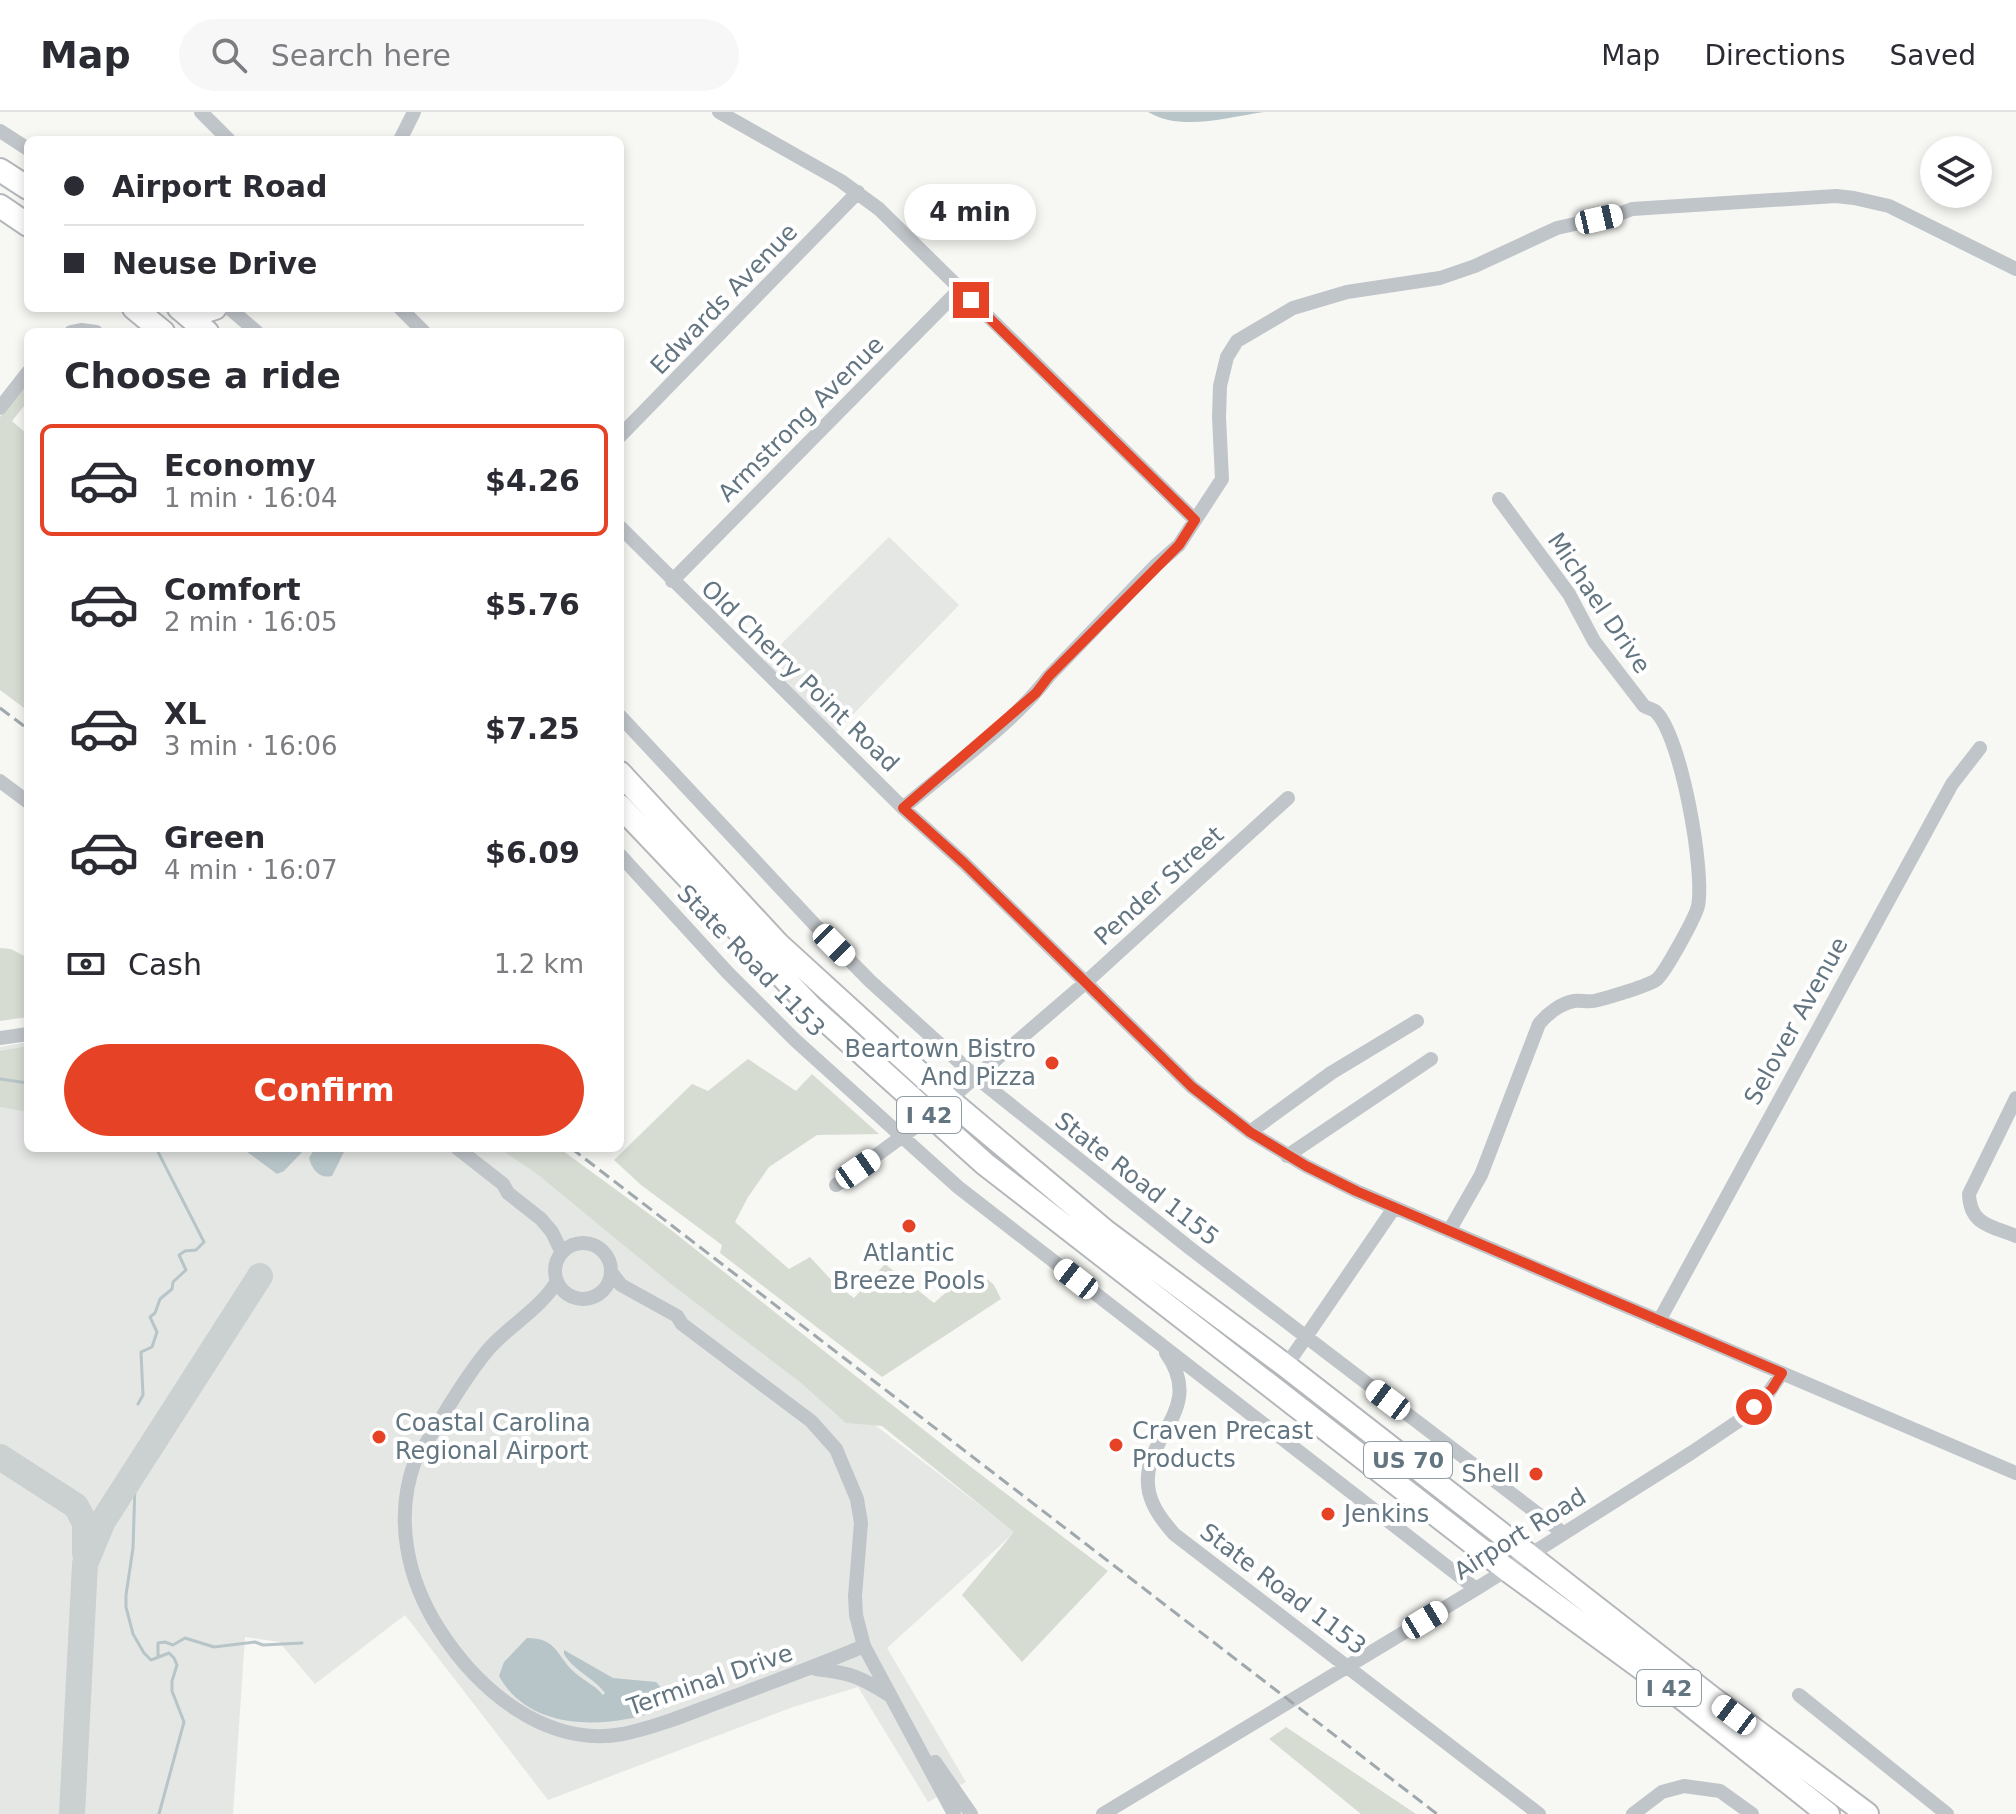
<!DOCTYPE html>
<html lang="en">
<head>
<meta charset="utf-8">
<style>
	body { margin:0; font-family:"DejaVu Sans",sans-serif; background:#f7f7f7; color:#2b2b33; height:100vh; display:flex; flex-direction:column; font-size:30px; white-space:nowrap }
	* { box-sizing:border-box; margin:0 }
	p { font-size:26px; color:#7c7c81 }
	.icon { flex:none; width:44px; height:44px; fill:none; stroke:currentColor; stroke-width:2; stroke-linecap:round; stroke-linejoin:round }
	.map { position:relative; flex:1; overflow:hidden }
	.side { position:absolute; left:24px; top:216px; width:600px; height:824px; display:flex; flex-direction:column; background:#fff; border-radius:12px; box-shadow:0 4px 12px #0003 }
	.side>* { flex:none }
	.hud { position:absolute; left:24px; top:24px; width:600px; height:176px; border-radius:12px; box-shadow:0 4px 12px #0003; display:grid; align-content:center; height:176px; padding:0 40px; background:#fff }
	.fabs { position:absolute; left:1920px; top:24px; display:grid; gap:16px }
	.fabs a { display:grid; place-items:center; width:72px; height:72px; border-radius:50%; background:#fff; box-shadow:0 4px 12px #0003; font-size:40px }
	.end { position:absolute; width:36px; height:36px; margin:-18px; border:10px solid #e64326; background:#fff; box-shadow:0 0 0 4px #fff }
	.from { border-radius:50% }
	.bubble { position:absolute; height:56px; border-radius:28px; background:#fff; box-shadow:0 4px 12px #0003; font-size:26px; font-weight:600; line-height:56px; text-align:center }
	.car { position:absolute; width:24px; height:48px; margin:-24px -12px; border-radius:10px; box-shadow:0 0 6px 2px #0007; background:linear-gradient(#fff 24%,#345 0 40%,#fff 0 76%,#345 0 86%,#fff 0) }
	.hud b { display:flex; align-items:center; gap:28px; height:76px; font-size:30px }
	.hud b+b { border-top:2px solid #e1e1e2 }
	.hud i { width:20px; height:20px; background:#2b2b33 }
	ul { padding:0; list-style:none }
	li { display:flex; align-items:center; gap:24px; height:112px; margin:0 16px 12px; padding:0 24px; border:4px solid transparent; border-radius:12px }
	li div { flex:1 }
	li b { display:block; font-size:30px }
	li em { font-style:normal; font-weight:600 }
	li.active { border-color:#e64326 }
	li>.icon { width:72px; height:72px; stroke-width:1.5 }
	h2 { padding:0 40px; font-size:36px; line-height:96px }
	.pay { display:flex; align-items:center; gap:20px; height:88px; padding:0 40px; font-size:30px }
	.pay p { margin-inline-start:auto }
	.action { display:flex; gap:16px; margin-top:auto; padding:16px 40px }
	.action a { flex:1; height:92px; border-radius:48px; background:#e64326; color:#fff; font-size:32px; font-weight:600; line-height:92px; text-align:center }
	header { display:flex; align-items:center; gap:48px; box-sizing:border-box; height:112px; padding:0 40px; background:#fff; border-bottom:2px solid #e1e1e2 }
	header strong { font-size:38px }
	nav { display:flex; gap:44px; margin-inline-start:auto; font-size:28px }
	.search { width:560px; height:72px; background:#f7f7f7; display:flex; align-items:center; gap:20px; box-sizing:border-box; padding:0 28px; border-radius:44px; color:#7c7c81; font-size:30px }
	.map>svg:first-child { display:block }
	.built { fill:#e5e7e5 }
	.green { fill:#d7dcd3 }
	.water { fill:#b7c5c8 }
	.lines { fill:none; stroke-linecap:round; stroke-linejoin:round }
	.stream { stroke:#b7c5c8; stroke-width:3 }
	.taxiway { stroke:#cbd0d0; stroke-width:26 }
	.highway-casing { stroke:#b4b8bb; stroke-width:26 }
	.minor { stroke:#c0c5c9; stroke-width:14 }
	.highway { stroke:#fff; stroke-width:22 }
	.rail { stroke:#9fa8ad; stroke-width:3; stroke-dasharray:12 6; stroke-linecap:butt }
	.route { stroke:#e64326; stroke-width:10 }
	.poi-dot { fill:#e64326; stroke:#fff; stroke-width:3 }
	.labels { text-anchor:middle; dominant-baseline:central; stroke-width:8; stroke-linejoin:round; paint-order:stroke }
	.shield { fill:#fff; stroke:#919ea6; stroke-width:2 }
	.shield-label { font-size:22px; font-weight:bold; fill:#627580 }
	.street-label { font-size:24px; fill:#627580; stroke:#fff }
	.poi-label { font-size:24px; fill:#627580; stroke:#fff; text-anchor:start }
</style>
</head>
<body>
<header>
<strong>Map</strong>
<div class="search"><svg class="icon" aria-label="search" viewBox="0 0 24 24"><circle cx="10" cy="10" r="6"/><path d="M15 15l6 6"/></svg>Search here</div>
<nav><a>Map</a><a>Directions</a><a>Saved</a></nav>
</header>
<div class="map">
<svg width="2016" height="1702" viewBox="0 0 2016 1702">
	<rect width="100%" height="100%" fill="#f7f7f4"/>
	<path class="built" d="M 889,425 L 959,493 L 836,620 L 764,549 Z
		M 28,930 L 28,1036 L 512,1036 L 1015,1420 L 887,1536 L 966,1670 L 928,1690 L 858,1575 L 793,1595 L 548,1688 L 405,1503 L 315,1572 L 279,1530 L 245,1525 L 233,1702 L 0,1702 L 0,935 Z"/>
	<path class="green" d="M 28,270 L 28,289 L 12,309 L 28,323 L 28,599 L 0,578 L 0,305 Z
		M 0,836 L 11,837 L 28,846 L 28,905 L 0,909 Z
		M 28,934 L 28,1000 L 0,995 L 0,939 Z
		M 748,947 L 796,979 L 812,962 L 879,1022 L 817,1023 L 769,1055 L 748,1085 L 735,1110 L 789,1157 L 810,1145 L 835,1172 L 854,1186 L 885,1152 L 934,1191 L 960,1168 L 978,1159 L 994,1173 L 1001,1187 L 882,1265 L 720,1141 L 722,1133 L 641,1073 L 614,1048 L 692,972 L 708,979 Z
		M 499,1036 L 559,1036 L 671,1118 L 967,1352 L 1108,1459 L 1022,1550 L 962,1483 L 1014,1420 L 882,1314 L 846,1311 L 800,1270 L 671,1172 L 537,1062 Z
		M 1286,1615 L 1416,1702 L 1361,1702 L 1269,1627 Z"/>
	<path class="water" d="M 1148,0 L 1264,0 C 1227,5 1182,20 1148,0 Z
		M 242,1036 L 306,1036 L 284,1059 L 277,1062 Z
		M 315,1036 L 346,1036 L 332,1064 C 320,1067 312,1058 309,1046 Z
		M 527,1526 C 556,1526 556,1542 572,1558 C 582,1568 594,1572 603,1583 L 605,1581 C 592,1564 576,1561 564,1542 L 564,1538 L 613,1566 L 656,1570 L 664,1579 L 664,1588 C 654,1603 643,1604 627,1607 C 581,1616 524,1610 499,1564 L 504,1550 Z"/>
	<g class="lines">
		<path class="stream" d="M 0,967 L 28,971
			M 138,1292 L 143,1283 L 141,1240 L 152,1235 L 157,1220 L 150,1205 L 155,1201 L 160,1187 L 172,1177 L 173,1170 L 186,1158 L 179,1143 L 185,1139 L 196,1138 L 204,1130 L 156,1036
			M 135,1373 L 133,1436 L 126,1483 L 126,1495 L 133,1522 L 144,1541 L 151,1548 L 169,1541 L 174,1546 L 177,1553 L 172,1569 L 172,1579 L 184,1610 L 159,1702
			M 158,1545 L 158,1531 L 165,1530 L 173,1533 L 185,1526 L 214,1535 L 255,1530 L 263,1533 L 302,1531"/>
		<path class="taxiway" d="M 0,1345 L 76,1394 L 85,1411 L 85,1441
			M 72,1702 L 85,1452 L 103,1409 L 260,1164"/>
		<g class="highway-casing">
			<path id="highway" d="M 0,58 L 28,76
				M 0,94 L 28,113
				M 134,196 L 163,220
				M 179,196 L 207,220
				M 180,197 L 197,202 L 215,196
				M 620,661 L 778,832 L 949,988 L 1105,1119 L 1286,1254 L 1712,1586 L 1867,1702
				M 620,694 L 813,897 L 985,1052 L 1506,1457 L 1677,1582 L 1828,1702"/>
		</g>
		<path class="minor" d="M 201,0 L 229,28
			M 719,0 L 841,69 L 879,97 L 1195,408
			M 0,19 L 28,37
			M 400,28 L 414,0
			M 229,196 L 257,220
			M 400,196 L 424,220
			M 71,220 L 81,218 L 96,220
			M 0,296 L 28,260
			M 620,324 L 858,80
			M 620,415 L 903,696 L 964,751 L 1192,975 L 1250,1020 L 1306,1054 L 1356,1079 L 2016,1361
			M 672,469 L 960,177
			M 620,604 L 816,814 L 870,869 L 977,966 L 1191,1137 L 1563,1421
			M 0,669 L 28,690
			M 903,696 C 950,655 1012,613 1049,564 L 1155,454 L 1179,433 L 1222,367 L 1219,305 L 1220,274 L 1227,245 L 1237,229 L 1293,196 L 1347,180 L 1440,166 L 1475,154 L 1557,116 L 1619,102 L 1632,97 L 1836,84 L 1854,86 L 1889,94 L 2016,157
			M 620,743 L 728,861 L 795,928 L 958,1075 L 1476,1477
			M 0,926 L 28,922
			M 2016,986 L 1969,1082 C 1970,1113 1991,1114 2016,1124
			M 949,988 L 1085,871 L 1288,686
			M 1250,1020 L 1331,961 L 1417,909
			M 457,1036 L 503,1072 L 508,1081 L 541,1107 L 552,1120 L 562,1141
			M 1287,1044 L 1431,947
			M 836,1073 L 930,1004
			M 1449,1119 L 1481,1063 L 1539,912 C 1547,902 1561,891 1574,889 C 1582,888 1590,891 1598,888 C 1610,885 1647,874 1656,868 C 1664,863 1696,804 1698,794 C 1705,759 1681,622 1655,599 C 1652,597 1647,596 1644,594 L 1594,529 L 1569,482 L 1499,387
			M555 1159a28 28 0 1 1 56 0a28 28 0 1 1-56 0Z
			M 611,1160 L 621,1173 L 677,1204 L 682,1212 L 811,1309 L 836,1337 L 857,1387 L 861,1411 L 855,1484 L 856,1503 L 864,1534 L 954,1702
			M 557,1169 C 540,1198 509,1213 487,1239 C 460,1272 438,1313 415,1349 C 394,1406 407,1467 439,1517 C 478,1578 546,1636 623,1622 C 657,1615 690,1601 722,1589 C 769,1571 817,1554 864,1534
			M 1659,1209 L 1952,672 L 1980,636
			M 1166,1241 C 1208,1300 1138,1325 1149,1380 C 1153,1397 1163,1409 1174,1422 L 1539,1702
			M 1286,1254 L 1394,1096
			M 816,1557 C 850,1561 859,1564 889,1583
			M 1799,1583 L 1947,1702
			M 935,1650 L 971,1702
			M 1103,1702 L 1476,1477 L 1691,1341 L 1740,1308 L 1767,1283 L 1782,1261
			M 1633,1702 L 1662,1680 L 1684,1674 L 1720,1679 L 1752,1702"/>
		<use href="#highway" class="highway"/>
		<path class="rail" d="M 0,596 L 28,617
			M 571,1036 L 1437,1702"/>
	</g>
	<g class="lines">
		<path class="route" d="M 971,188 L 1195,408 L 1179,433 L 1049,564 L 1036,581 L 903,696 L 964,751 L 1192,975 L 1250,1020 L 1306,1054 L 1356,1079 L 1782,1261 L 1772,1277 L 1754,1295"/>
	</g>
	<g class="poi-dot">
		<circle cx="1052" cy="951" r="8"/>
		<circle cx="909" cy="1114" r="8"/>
		<circle cx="379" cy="1325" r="8"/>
		<circle cx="1116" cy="1333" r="8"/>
		<circle cx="1536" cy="1362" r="8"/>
		<circle cx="1328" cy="1402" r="8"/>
	</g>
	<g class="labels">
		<g class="shield">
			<rect x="897" y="985" width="64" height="36" rx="6"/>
			<rect x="1364" y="1330" width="88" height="36" rx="6"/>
			<rect x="1637" y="1558" width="64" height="36" rx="6"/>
		</g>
		<g class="shield-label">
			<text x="929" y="1003">I 42</text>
			<text x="1408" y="1348">US 70</text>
			<text x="1669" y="1576">I 42</text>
		</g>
		<g class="street-label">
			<text transform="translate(724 187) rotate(-46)">Edwards Avenue</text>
			<text transform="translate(801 307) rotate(-45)">Armstrong Avenue</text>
			<text transform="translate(1599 491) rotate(56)">Michael Drive</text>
			<text transform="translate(800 564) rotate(44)">Old Cherry Point Road</text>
			<text transform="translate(1159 774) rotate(-42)">Pender Street</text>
			<text transform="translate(751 849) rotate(46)">State Road 1153</text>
			<text transform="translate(1796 909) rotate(-61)">Selover Avenue</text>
			<text transform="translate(1137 1067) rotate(38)">State Road 1155</text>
			<text transform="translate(1520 1422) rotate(-32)">Airport Road</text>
			<text transform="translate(1283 1477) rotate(37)">State Road 1153</text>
			<text transform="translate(710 1568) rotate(-19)">Terminal Drive</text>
		</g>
		<g class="poi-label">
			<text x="1036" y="937" text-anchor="end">Beartown Bistro<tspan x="1036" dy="28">And Pizza</tspan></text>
			<text x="909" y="1141" text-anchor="middle">Atlantic<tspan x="909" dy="28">Breeze Pools</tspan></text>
			<text x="395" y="1311">Coastal Carolina<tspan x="395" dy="28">Regional Airport</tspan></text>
			<text x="1132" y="1319">Craven Precast<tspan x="1132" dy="28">Products</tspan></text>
			<text x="1520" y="1362" text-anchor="end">Shell</text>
			<text x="1344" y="1402">Jenkins</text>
		</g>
	</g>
</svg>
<div class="fabs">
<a><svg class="icon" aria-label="layers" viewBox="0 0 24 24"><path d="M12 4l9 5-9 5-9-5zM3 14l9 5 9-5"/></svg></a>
</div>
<i class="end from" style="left:1754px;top:1295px"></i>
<i class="end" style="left:971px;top:188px"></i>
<div class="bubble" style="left:904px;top:72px;width:132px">4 min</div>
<i class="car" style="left:1599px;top:107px;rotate:77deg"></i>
<i class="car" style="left:834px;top:833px;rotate:135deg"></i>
<i class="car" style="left:858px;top:1057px;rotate:55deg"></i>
<i class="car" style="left:1076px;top:1167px;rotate:308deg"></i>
<i class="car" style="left:1388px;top:1288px;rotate:307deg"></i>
<i class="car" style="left:1425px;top:1508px;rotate:59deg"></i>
<i class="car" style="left:1734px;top:1603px;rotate:307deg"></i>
<div class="hud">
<b><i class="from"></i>Airport Road</b>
<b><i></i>Neuse Drive</b>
</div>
<section class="side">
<h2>Choose a ride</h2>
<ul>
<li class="active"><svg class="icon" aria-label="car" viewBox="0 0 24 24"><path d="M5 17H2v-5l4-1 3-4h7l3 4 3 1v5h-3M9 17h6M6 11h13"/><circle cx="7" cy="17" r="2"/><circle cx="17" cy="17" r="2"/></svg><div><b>Economy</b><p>1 min · 16:04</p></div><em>$4.26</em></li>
<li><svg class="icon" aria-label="car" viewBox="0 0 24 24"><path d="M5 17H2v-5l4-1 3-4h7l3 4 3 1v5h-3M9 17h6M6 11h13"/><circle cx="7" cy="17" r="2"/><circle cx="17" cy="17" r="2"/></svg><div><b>Comfort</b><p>2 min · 16:05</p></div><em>$5.76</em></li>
<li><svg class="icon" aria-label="car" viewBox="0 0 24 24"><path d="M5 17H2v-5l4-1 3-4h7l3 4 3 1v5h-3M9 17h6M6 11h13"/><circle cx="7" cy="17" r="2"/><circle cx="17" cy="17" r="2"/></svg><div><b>XL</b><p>3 min · 16:06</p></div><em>$7.25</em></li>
<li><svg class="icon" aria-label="car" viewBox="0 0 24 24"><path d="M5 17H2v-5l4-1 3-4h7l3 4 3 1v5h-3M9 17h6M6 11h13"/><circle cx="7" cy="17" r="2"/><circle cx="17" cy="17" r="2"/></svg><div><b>Green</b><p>4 min · 16:07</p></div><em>$6.09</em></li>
</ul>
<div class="pay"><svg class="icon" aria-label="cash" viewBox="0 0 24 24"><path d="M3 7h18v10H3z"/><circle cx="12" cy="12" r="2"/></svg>Cash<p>1.2 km</p></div>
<div class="action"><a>Confirm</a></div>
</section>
</div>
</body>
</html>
